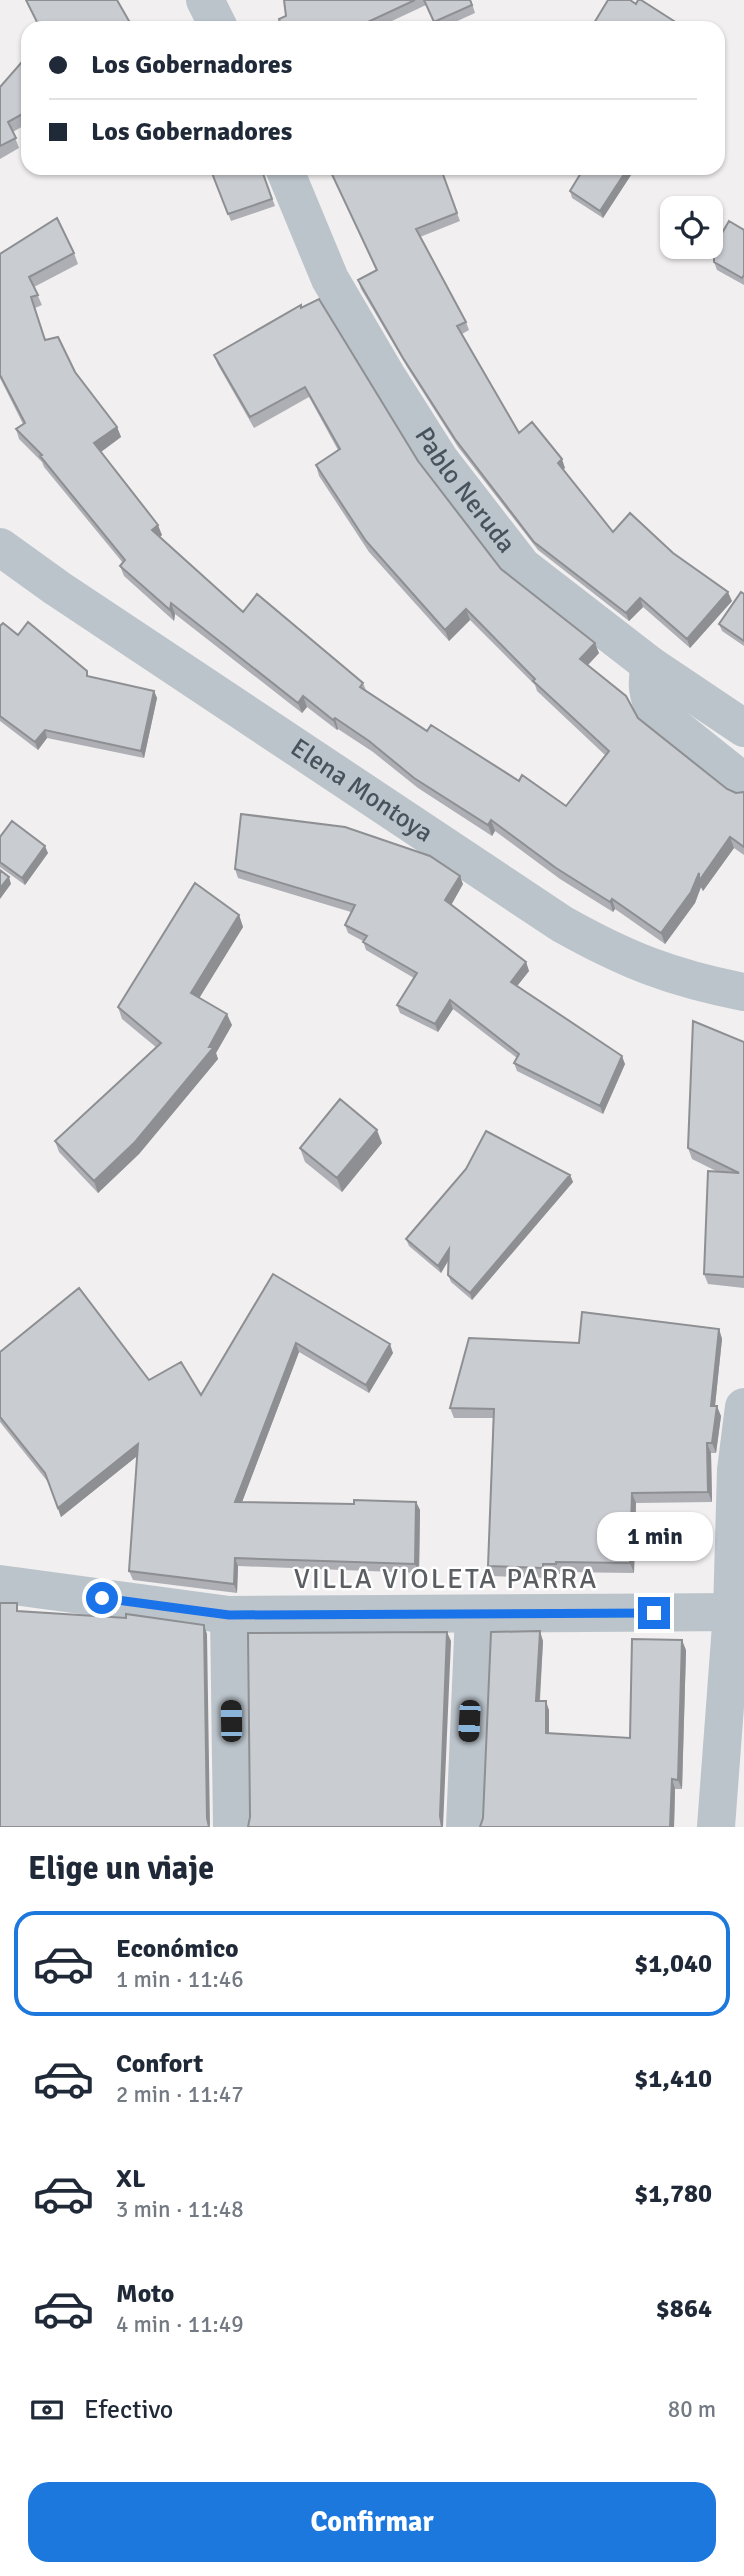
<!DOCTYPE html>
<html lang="es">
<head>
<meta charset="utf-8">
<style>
	body { margin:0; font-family:Signika,sans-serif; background:#f2f2f3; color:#1f2937; height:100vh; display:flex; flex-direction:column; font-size:26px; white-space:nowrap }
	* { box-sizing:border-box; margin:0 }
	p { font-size:23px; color:#747a83 }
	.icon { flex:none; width:38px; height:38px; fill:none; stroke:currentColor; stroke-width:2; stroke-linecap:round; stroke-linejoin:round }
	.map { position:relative; height:1827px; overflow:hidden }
	.sheet { display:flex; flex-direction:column; background:#fff; flex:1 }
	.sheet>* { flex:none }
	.banner { position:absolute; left:21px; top:21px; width:704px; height:154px; border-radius:21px; box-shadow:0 2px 5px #0004; display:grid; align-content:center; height:154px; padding:0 28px; background:#fff }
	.fabs { position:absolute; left:660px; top:196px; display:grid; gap:14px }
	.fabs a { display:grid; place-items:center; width:63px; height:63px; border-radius:14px; background:#fff; box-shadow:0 2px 5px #0004; font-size:35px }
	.end { position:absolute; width:32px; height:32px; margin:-16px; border:9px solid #1a73e8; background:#fff; box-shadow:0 0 0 4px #fff }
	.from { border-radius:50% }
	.bubble { position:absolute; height:49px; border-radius:21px; background:#fff; box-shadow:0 2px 5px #0004; font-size:23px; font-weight:700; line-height:49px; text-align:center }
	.car { position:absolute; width:21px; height:42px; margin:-21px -10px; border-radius:9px; box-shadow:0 0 5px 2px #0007; background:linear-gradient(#222 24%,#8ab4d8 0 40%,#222 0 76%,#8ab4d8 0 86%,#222 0) }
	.banner b { display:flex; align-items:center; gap:24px; height:66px; font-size:26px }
	.banner b+b { border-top:2px solid #e0e1e3 }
	.banner i { width:18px; height:18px; background:#1f2937 }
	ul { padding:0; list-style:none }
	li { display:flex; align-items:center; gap:21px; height:105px; margin:0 14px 10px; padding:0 14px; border:4px solid transparent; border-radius:21px }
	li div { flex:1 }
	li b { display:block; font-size:26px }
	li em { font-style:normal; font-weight:700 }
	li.selected { border-color:#1d78dd }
	li>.icon { width:63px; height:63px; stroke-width:1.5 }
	h2 { padding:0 28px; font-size:32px; line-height:84px }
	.pay { display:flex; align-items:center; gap:18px; height:77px; padding:0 28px; font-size:26px }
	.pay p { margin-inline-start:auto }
	.primary-button { display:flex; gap:14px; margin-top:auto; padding:14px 28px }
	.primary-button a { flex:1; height:80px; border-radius:21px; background:#1d78dd; color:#fff; font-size:28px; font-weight:700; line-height:80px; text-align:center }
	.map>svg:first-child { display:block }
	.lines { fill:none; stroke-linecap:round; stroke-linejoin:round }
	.minor { stroke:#bbc4cb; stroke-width:38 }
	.wall { fill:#adafb4 }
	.shaded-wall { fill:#8d8f92 }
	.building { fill:#c9ccd1; stroke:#8d8f92; stroke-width:2 }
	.route { stroke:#1a73e8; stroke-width:9 }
	.labels { text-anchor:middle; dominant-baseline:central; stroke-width:5; stroke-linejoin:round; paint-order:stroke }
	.street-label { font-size:26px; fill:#47535c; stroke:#fff }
	.neighbourhood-label { font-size:28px; letter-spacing:2px; fill:#5b5f64; stroke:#fff }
</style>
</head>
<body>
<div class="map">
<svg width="744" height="1827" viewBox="0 0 744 1827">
	<rect width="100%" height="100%" fill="#f1efef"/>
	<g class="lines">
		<g class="minor">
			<path d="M 205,0 L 219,28"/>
			<path id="s1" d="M 284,168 L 330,279 L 388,378 L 440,460 L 522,566 L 650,665 L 744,728"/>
			<path id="s2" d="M 0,547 L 57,588 L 562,924 C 626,960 672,978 744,992"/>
			<path d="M 650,665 C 646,683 647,694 655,711 L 744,782"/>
			<path d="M 0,1584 L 229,1615 L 744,1612"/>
			<path d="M 229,1615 L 232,1827"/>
			<path d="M 465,1827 L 474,1614"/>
			<path d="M 716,1827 L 732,1612 L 736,1470 L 744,1407"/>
		</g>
	</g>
	<path class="wall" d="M 284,0 L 471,0 L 475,13 L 442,28 L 436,28 L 426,5 L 377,28 L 282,28 L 286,16 Z
		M 28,55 L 28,123 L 13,132 L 19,148 L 0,159 L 0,87 Z
		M 183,168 L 263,168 L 264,176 L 275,206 L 231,221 L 211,171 L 186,175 Z
		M 329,168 L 441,169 L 460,221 L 420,237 L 466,322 L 469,330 L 462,334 L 519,433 L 565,468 L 563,470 L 613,532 L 673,553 L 732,601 L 690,648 L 643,607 L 629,621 L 538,550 L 458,447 L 407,367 L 361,289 L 358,280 L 376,270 Z
		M 631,175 L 603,218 L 572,198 L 570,191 Z
		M 744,230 L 744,285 L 717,270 L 714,262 Z
		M 74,253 L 78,264 L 34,287 L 42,305 L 35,308 L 45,340 L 75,372 L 117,427 L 121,437 L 101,452 L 162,535 L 160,537 L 243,612 L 363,683 L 366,690 L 427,731 L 566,806 L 605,755 L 537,691 L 535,685 L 470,620 L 449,641 L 369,552 L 319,476 L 316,465 L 338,450 L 309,397 L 254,428 L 218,365 L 214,355 L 302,308 L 501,569 L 599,653 L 588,665 L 638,718 L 727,789 L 736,793 L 744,792 L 744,855 L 734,848 L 703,891 L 701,887 L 695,903 L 665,944 L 615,909 L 613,912 L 560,879 L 495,831 L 492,836 L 418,788 L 373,752 L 338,729 L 337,730 L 307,707 L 302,713 L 175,614 L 174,621 L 124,576 L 120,566 L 123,563 L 44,467 L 42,462 L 19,439 L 16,429 L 23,424 L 0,378 L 0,254 Z
		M 744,594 L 744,646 L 722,631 L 719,624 Z
		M 0,626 L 18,635 L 89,677 L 154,691 L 157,698 L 144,758 L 47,738 L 38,750 L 0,721 Z
		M 0,837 L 48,853 L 25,885 L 0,867 Z
		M 235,869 L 463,884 L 451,905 L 526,962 L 529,971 L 517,986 L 625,1064 L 603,1114 L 517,1071 L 514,1063 L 517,1058 L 453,1009 L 438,1032 L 400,1013 L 397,1005 L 414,978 L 366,950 L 363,941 L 348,933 L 345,925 L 351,912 L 238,878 Z
		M 239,915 L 243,927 L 199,998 L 232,1025 L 216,1053 L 218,1059 L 139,1154 L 98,1193 L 59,1152 L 55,1141 L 157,1048 L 122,1019 L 118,1007 Z
		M 744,1042 L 744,1288 L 708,1284 L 704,1274 L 718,1172 L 692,1159 L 688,1148 Z
		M 382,1143 L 342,1192 L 305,1162 L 300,1148 Z
		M 570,1175 L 573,1182 L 472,1300 L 451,1282 L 448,1275 L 448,1261 L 441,1273 L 409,1246 L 406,1239 Z
		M 273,1274 L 393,1353 L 369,1393 L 299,1352 L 242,1502 L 354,1504 L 416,1502 L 420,1510 L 419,1573 L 238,1566 L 237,1593 L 133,1580 L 129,1571 L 137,1456 L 61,1517 L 48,1482 L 0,1422 L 0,1352 L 149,1380 L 201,1395 Z
		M 719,1329 L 722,1339 L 715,1406 L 721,1416 L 716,1453 L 711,1453 L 712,1502 L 636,1503 L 634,1573 L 560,1572 L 560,1574 L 547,1574 L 546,1578 L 492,1576 L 488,1566 L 493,1418 L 454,1418 L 450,1408 L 579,1343 Z
		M 543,1641 L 540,1701 L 549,1710 L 549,1733 L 630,1738 L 686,1650 L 682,1789 L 675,1789 L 674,1827 L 480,1827 Z"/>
	<path class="shaded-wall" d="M 628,168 L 631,175 L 603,218 L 600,211 Z
		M 117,427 L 121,437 L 98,454 L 94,443 Z
		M 562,459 L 565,468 L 561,471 L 558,463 Z
		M 158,525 L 162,535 L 155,540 L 152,530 Z
		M 728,592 L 732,601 L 690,648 L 687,639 Z
		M 640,598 L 643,607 L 629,621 L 626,613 Z
		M 171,603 L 175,614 L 174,621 L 170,610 Z
		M 466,609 L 470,620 L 449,641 L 445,630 Z
		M 595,643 L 599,653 L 584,669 L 580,659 Z
		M 154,691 L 157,698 L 144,758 L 141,751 Z
		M 303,696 L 307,707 L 302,713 L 298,703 Z
		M 335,718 L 338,729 L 337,730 L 333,720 Z
		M 45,730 L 47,738 L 38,750 L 35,742 Z
		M 491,820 L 495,831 L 492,836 L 488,825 Z
		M 730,837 L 734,848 L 703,891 L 701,887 L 695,903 L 665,944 L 661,933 L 699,873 Z
		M 45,846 L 48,853 L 25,885 L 22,878 Z
		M 460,876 L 463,884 L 449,909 L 445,900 Z
		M 9,877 L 11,884 L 0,899 L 0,888 Z
		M 612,899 L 615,909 L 613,912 L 610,902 Z
		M 239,915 L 243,927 L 195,1005 L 191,993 Z
		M 526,962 L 529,971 L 514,990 L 511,982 Z
		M 450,1000 L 453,1009 L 438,1032 L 435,1024 Z
		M 227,1014 L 232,1025 L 216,1053 L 218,1059 L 139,1154 L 98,1193 L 94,1181 L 209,1047 Z
		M 622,1056 L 625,1064 L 603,1114 L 600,1106 Z
		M 377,1130 L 382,1143 L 342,1192 L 337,1178 Z
		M 570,1175 L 573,1182 L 472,1300 L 470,1293 Z
		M 449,1249 L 451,1256 L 441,1273 L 438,1266 Z
		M 719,1329 L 722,1339 L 714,1415 L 711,1406 Z
		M 296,1343 L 299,1352 L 239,1510 L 235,1502 Z
		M 390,1344 L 393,1353 L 369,1393 L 366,1385 Z
		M 717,1406 L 721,1416 L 716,1453 L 712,1443 Z
		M 707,1443 L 711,1453 L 712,1502 L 708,1492 Z
		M 138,1444 L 141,1453 L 61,1517 L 58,1508 Z
		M 632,1493 L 636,1503 L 634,1573 L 630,1563 Z
		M 416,1502 L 420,1510 L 419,1573 L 415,1564 Z
		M 235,1558 L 238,1566 L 237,1593 L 234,1584 Z
		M 543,1564 L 547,1574 L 546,1578 L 543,1568 Z
		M 204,1625 L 207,1634 L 210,1827 L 207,1818 Z
		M 540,1631 L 543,1641 L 539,1710 L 536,1701 Z
		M 447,1632 L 451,1641 L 443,1827 L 442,1827 L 440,1816 Z
		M 682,1640 L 686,1650 L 682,1789 L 678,1780 Z
		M 546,1701 L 549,1710 L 549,1743 L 546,1733 Z
		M 672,1779 L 675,1789 L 674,1827 L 670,1827 Z"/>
	<path class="building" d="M 26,0 L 117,0 L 133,28 L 40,28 Z
		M 284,0 L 415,0 L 355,28 L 282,28 L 279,19 L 286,16 Z
		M 424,0 L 470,0 L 472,5 L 434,22 Z
		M 608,0 L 630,0 L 636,4 L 638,0 L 641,0 L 677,23 L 674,28 L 591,28 Z
		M 28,55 L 28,111 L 8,122 L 16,138 L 0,146 L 0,87 Z
		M 210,168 L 261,168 L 272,199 L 228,214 Z
		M 329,168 L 441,169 L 457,213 L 416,229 L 466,322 L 457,326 L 519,433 L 532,422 L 562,459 L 558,463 L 613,532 L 630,513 L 673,553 L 728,592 L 687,639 L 640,598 L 626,613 L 534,542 L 455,439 L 403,358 L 358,280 L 377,270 Z
		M 584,168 L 628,168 L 600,211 L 570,191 Z
		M 57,218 L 74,253 L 29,277 L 38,295 L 31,297 L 45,340 L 58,337 L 75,372 L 117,427 L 94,443 L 158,525 L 152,530 L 243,612 L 257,594 L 363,683 L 360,687 L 427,731 L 431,725 L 519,781 L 522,775 L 566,806 L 609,751 L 533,681 L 535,679 L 466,609 L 445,630 L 366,541 L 316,465 L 340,449 L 305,387 L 250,417 L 214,355 L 301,305 L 301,308 L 319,299 L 418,461 L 501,569 L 595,643 L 580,659 L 626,696 L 638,718 L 727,789 L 736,793 L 744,792 L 744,847 L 730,837 L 699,881 L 699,873 L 691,892 L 661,933 L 612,899 L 610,902 L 556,868 L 491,820 L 488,825 L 414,778 L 369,741 L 335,718 L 333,720 L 303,696 L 298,703 L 171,603 L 170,610 L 120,566 L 125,560 L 40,456 L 42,455 L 16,429 L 25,423 L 0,375 L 0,254 Z
		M 729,221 L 744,230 L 744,275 L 742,278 L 714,262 L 714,247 Z
		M 741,592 L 744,594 L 744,641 L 719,624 Z
		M 28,622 L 87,671 L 87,676 L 154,691 L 141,751 L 45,730 L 35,742 L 0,716 L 0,626 L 3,623 L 18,635 Z
		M 241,814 L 345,827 L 430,856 L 460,876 L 445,900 L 526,962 L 511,982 L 622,1056 L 600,1106 L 514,1063 L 519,1054 L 450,1000 L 435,1024 L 397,1005 L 417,973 L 363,942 L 367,936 L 345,925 L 355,905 L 235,869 Z
		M 12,821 L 45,846 L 22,878 L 0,862 L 0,837 Z
		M 0,870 L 9,877 L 0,888 Z
		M 195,883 L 239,915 L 191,993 L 227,1014 L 209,1047 L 214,1047 L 135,1142 L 94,1181 L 55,1141 L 161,1043 L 118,1007 Z
		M 693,1021 L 744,1042 L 744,1277 L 704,1274 L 708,1171 L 739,1173 L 688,1148 Z
		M 340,1099 L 377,1130 L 337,1178 L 300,1148 Z
		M 486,1131 L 570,1175 L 470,1293 L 448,1275 L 449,1249 L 438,1266 L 406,1239 L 466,1169 Z
		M 273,1274 L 390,1344 L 366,1385 L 296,1343 L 235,1502 L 354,1504 L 354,1500 L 416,1502 L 415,1564 L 235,1558 L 234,1584 L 129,1571 L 138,1444 L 58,1508 L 45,1473 L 0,1417 L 0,1352 L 79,1288 L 149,1380 L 181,1362 L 201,1395 Z
		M 582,1312 L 719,1329 L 711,1406 L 717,1406 L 712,1443 L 707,1443 L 708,1492 L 632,1493 L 630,1563 L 556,1562 L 556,1564 L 543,1564 L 543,1568 L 488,1566 L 494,1409 L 450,1408 L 469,1338 L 579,1343 Z
		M 0,1603 L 17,1603 L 17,1611 L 126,1618 L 126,1614 L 204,1625 L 207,1818 L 209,1827 L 0,1827 Z
		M 540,1631 L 536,1701 L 546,1701 L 546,1733 L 630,1738 L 632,1639 L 682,1640 L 678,1780 L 672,1779 L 670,1827 L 480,1827 L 483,1818 L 491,1632 Z
		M 447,1632 L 440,1816 L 442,1827 L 248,1827 L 250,1817 L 248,1633 Z"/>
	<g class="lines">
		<path class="route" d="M 102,1598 L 229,1615 L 654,1613"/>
	</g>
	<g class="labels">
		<g class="street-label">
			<text stroke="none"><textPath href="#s1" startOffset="371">Pablo Neruda</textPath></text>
			<text stroke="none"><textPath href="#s2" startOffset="436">Elena Montoya</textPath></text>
		</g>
		<g class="neighbourhood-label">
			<text x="446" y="1579">VILLA VIOLETA PARRA</text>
		</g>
	</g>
</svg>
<div class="fabs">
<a><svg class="icon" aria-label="locate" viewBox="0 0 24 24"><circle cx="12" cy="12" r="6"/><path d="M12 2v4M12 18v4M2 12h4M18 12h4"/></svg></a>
</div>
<i class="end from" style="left:102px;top:1598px"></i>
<i class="end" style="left:654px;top:1613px"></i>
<div class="bubble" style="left:597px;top:1512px;width:116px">1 min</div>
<i class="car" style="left:231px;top:1721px;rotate:359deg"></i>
<i class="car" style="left:469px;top:1721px;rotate:183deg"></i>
<div class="banner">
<b><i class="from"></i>Los Gobernadores</b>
<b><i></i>Los Gobernadores</b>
</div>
</div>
<section class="sheet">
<h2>Elige un viaje</h2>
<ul>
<li class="selected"><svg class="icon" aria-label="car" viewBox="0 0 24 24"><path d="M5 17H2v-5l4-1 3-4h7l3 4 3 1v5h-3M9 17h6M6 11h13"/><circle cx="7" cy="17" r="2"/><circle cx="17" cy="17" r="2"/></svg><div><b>Económico</b><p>1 min · 11:46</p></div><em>$1,040</em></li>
<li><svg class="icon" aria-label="car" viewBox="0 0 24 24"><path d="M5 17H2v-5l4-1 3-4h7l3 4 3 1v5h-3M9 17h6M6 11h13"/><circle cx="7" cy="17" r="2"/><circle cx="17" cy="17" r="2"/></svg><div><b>Confort</b><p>2 min · 11:47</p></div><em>$1,410</em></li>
<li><svg class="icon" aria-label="car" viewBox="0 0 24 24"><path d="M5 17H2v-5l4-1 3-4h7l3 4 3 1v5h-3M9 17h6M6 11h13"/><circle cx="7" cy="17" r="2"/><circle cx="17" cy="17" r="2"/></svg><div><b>XL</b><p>3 min · 11:48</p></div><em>$1,780</em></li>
<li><svg class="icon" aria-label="car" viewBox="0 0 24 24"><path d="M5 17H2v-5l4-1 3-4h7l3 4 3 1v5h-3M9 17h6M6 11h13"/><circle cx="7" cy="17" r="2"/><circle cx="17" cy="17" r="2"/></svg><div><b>Moto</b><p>4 min · 11:49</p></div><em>$864</em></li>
</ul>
<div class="pay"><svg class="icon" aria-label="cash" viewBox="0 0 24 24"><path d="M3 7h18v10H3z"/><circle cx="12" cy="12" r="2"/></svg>Efectivo<p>80 m</p></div>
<div class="primary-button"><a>Confirmar</a></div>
</section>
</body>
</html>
